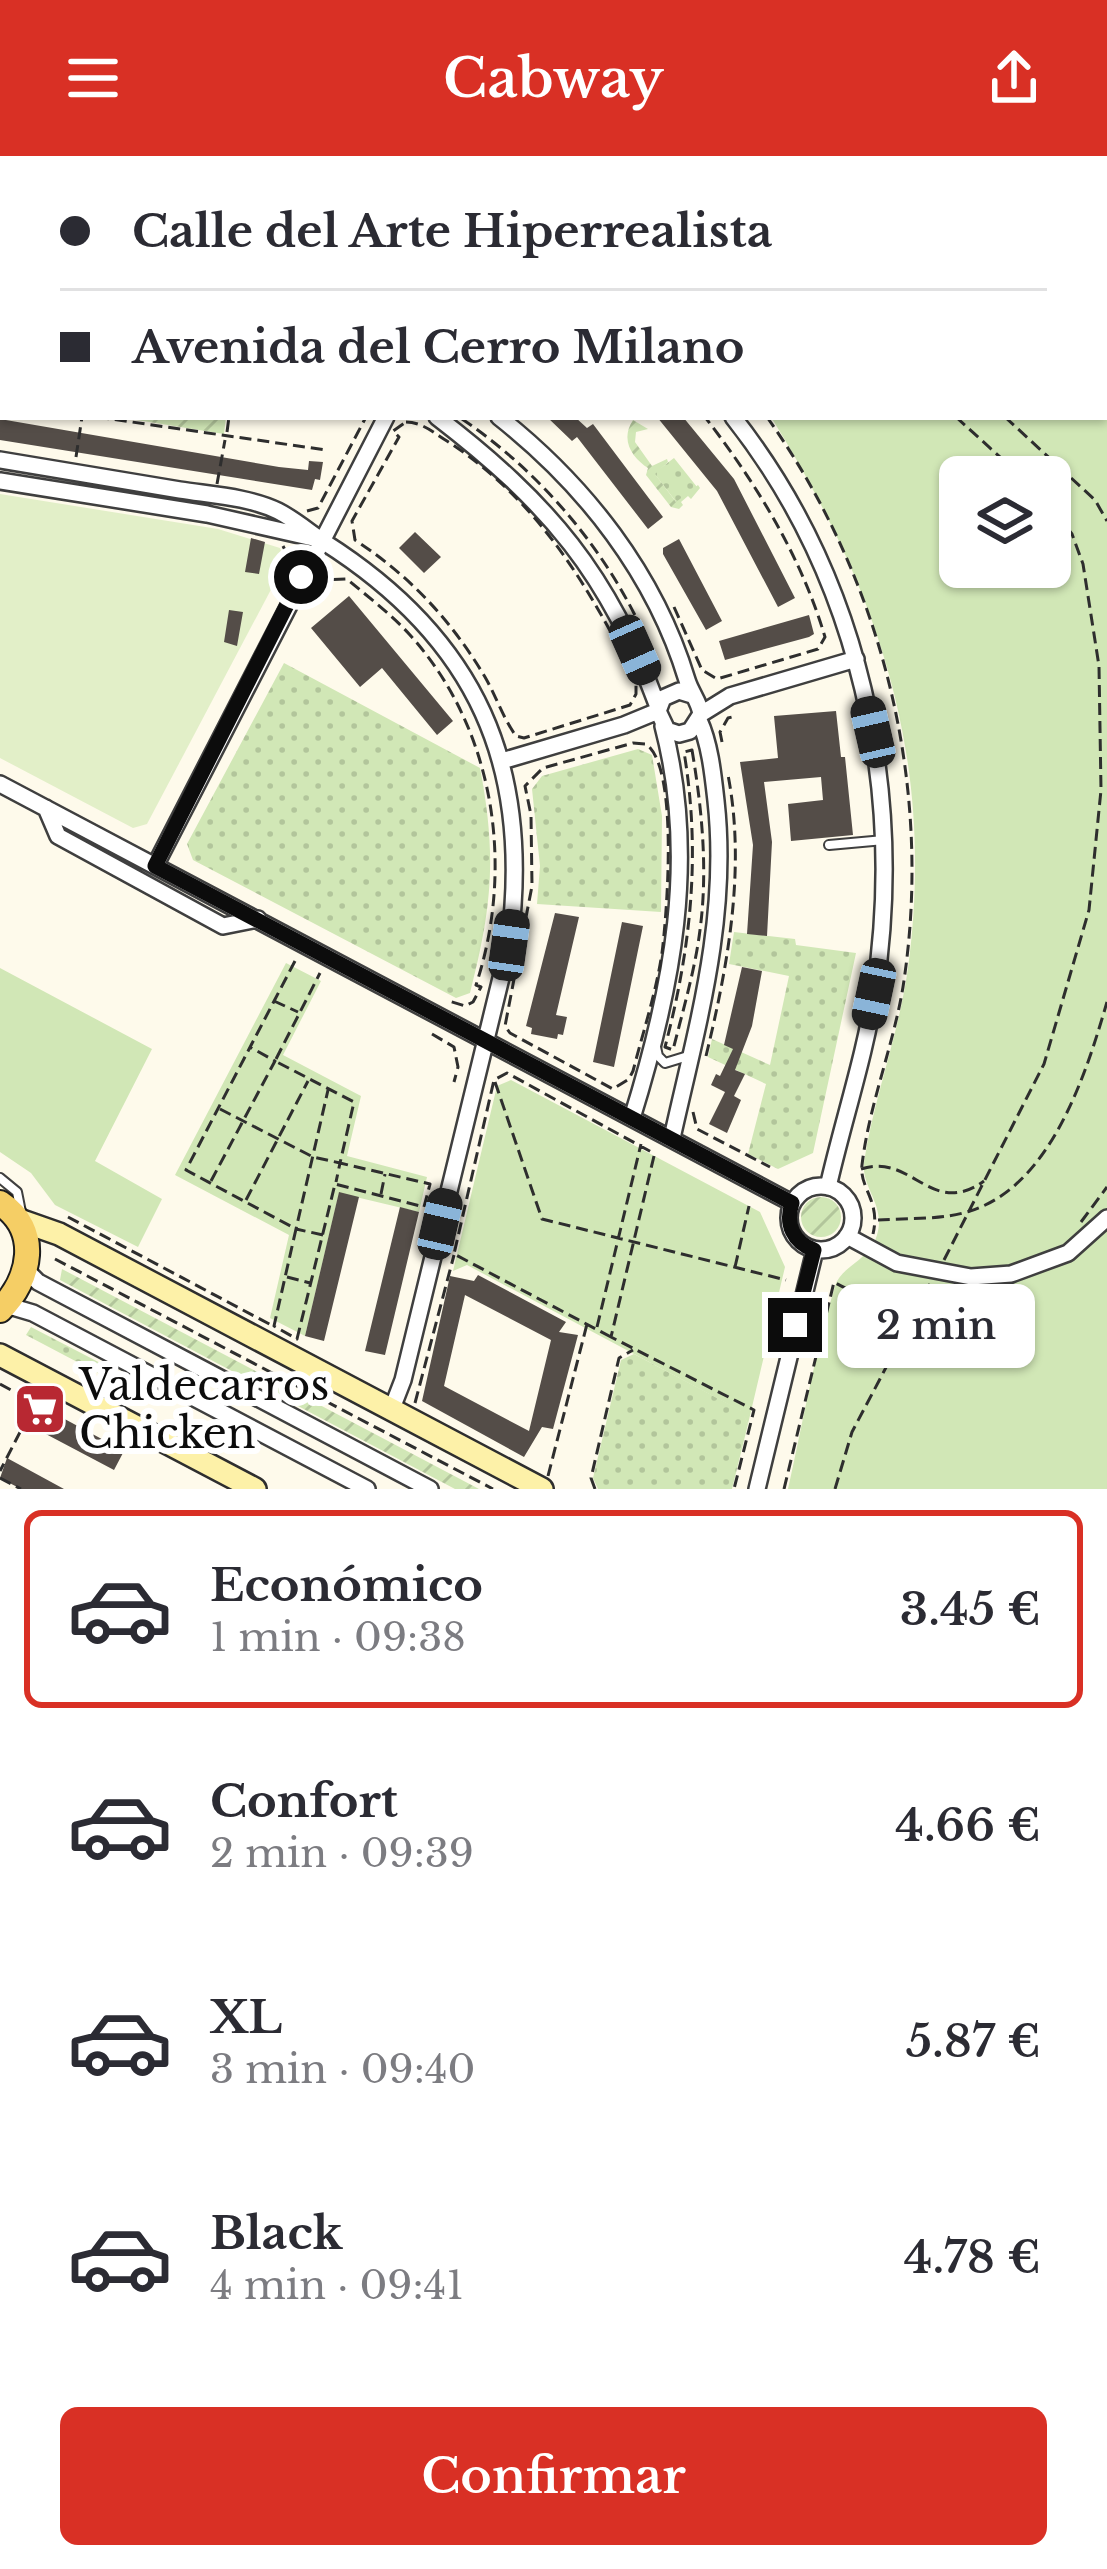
<!DOCTYPE html>
<html lang="es">
<head>
<meta charset="utf-8">
<style>
	body { margin:0; font-family:"Libre Baskerville",serif; background:#f7f7f7; color:#2b2b33; height:100vh; display:flex; flex-direction:column; font-size:45px; white-space:nowrap }
	* { box-sizing:border-box; margin:0 }
	p { font-size:39px; color:#7c7c81 }
	.icon { flex:none; width:66px; height:66px; fill:none; stroke:currentColor; stroke-width:2; stroke-linecap:round; stroke-linejoin:round }
	.map { position:relative; height:1333px; overflow:hidden }
	.drawer { display:flex; flex-direction:column; background:#fff; flex:1 }
	.drawer>* { flex:none }
	.top-card { position:absolute; left:0px; top:0px; width:1107px; height:264px; box-shadow:0 3px 9px #0004; display:grid; align-content:center; height:264px; padding:0 60px; background:#fff }
	.buttons { position:absolute; left:939px; top:300px; display:grid; gap:24px }
	.buttons a { display:grid; place-items:center; width:132px; height:132px; border-radius:18px; background:#fff; box-shadow:0 3px 9px #0004; font-size:60px }
	.end { position:absolute; width:54px; height:54px; margin:-27px; border:15px solid #0c0c0c; background:#fff; box-shadow:0 0 0 6px #fff }
	.from { border-radius:50% }
	.bubble { position:absolute; height:84px; border-radius:18px; background:#fff; box-shadow:0 3px 9px #0004; font-size:39px; font-weight:600; line-height:84px; text-align:center }
	.car { position:absolute; width:36px; height:72px; margin:-36px -18px; border-radius:15px; box-shadow:0 0 9px 3px #0007; background:linear-gradient(#222 24%,#8ab4d8 0 40%,#222 0 76%,#8ab4d8 0 86%,#222 0) }
	.top-card b { display:flex; align-items:center; gap:42px; height:114px; font-size:45px }
	.top-card b+b { border-top:3px solid #e1e1e2 }
	.top-card i { width:30px; height:30px; background:#2b2b33 }
	ul { padding:21px 0 0; list-style:none }
	li { display:flex; align-items:center; gap:36px; height:198px; margin:0 24px 18px; padding:0 36px; border:6px solid transparent; border-radius:18px }
	li div { flex:1 }
	li b { display:block; font-size:45px }
	li em { font-style:normal; font-weight:600 }
	li.active { border-color:#d93025 }
	li>.icon { width:108px; height:108px; stroke-width:1.5 }
	.cta { display:flex; gap:24px; margin-top:auto; padding:24px 60px }
	.cta a { flex:1; height:138px; border-radius:18px; background:#d93025; color:#fff; font-size:48px; font-weight:600; line-height:138px; text-align:center }
	header { display:flex; justify-content:space-between; align-items:center; height:156px; padding:0 60px; background:#d93025; color:#fff; font-size:54px; font-weight:600 }
	.map>svg:first-child { display:block }
	.grass { fill:url(#grass-dots) }
	.park { fill:#d1e7b6; fill-rule:evenodd }
	.garden { fill:url(#garden-furrows) }
	.pitch { fill:#e2efc8 }
	.building { fill:#544d48; fill-rule:evenodd }
	.lines { fill:none; stroke-linecap:round; stroke-linejoin:round }
	.lane-casing { stroke:#3f3f3f; stroke-width:12 }
	.street-casing { stroke:#3f3f3f; stroke-width:20 }
	.secondary-casing { stroke:#2e2e2e; stroke-width:26 }
	.primary-casing { stroke:#1d1d1d; stroke-width:28 }
	.path { stroke:#2e2e2e; stroke-width:3; stroke-dasharray:12 6; stroke-linecap:butt }
	.lane { stroke:#fff; stroke-width:8 }
	.street { stroke:#fff; stroke-width:15 }
	.secondary { stroke:#fdf1a8; stroke-width:21 }
	.primary { stroke:#f5ce65; stroke-width:24 }
	.route { stroke:#0c0c0c; stroke-width:15 }
	.labels { text-anchor:middle; dominant-baseline:central; stroke-width:12; stroke-linejoin:round; paint-order:stroke }
	.poi-label { font-size:42px; fill:#0c0c0c; stroke:#fff; text-anchor:start }
</style>
</head>
<body>
<header><svg class="icon" aria-label="menu" viewBox="0 0 24 24"><path d="M4 6h16M4 12h16M4 18h16"/></svg>Cabway<svg class="icon" aria-label="share" viewBox="0 0 24 24"><path d="M12 15V3M7 8l5-5 5 5M5 13v7h14v-7"/></svg></header>
<div class="map">
<svg width="1107" height="1333" viewBox="0 0 1107 1333">
	<defs>
		<pattern id="grass-dots" width="8" height="8" patternUnits="userSpaceOnUse" patternTransform="scale(3)"><rect width="8" height="8" fill="#d1e7b6"/><path d="M2 2h.1M6 6h.1" fill="none" stroke="#b2c59b" stroke-width="1.8" stroke-linecap="round"/></pattern>
		<pattern id="garden-furrows" width="10" height="10" patternUnits="userSpaceOnUse" patternTransform="scale(3)"><rect width="10" height="10" fill="#d1e7b6"/><path d="M-1 1l2-2M0 10L10 0M9 11l2-2" fill="none" stroke="#b2c59b"/></pattern>
	</defs>
	<rect width="100%" height="100%" fill="#fefaeb"/>
	<path class="grass" d="M 674,302 L 697,331 L 677,347 L 654,317 Z
		M 284,507 L 480,612 C 497,700 492,751 470,837 L 456,842 L 193,704 L 187,688 Z
		M 638,593 L 652,599 L 662,660 L 661,756 L 537,748 L 540,710 L 532,633 L 542,620 Z
		M 734,776 L 795,783 L 796,789 L 856,797 L 813,997 L 778,1013 L 748,998 L 766,928 L 708,901 L 712,883 L 770,909 L 789,820 L 729,808 Z
		M 31,1171 L 160,1238 L 155,1247 L 26,1179 Z
		M 634,1198 L 742,1255 L 748,1268 L 732,1333 L 598,1333 L 593,1322 L 621,1204 Z"/>
	<path class="park" d="M 449,0 L 1107,0 L 1107,1333 L 788,1333 C 803,1266 815,1196 835,1130 C 842,1108 872,1105 878,1075 C 884,1048 861,1030 864,1006 C 874,941 899,878 908,812 C 936,603 879,436 771,261 L 1104,261 L 1104,3 ZM 960,321 L 1050,321 L 1050,411 L 960,411 Z
		M 286,807 L 321,825 L 283,899 L 361,940 L 347,1000 L 427,1021 L 419,1056 L 339,1037 L 305,1180 L 270,1162 L 289,1079 L 175,1019 Z
		M 0,812 L 152,893 L 95,1005 L 162,1043 L 138,1091 L 55,1049 L 31,1017 L 0,996 Z
		M 511,924 L 760,1056 L 785,1111 L 748,1268 L 741,1255 L 467,1109 L 453,1115 L 497,930 Z"/>
	<path class="garden" d="M 118,261 L 226,261 L 224,278 Z
		M 633,264 L 648,273 L 636,276 L 635,286 L 652,310 L 667,303 L 668,306 L 655,318 L 676,346 L 698,329 L 700,332 L 691,343 L 688,340 L 681,346 L 683,349 L 679,353 L 671,351 L 646,319 L 648,312 C 634,303 619,285 633,264 Z
		M801 1061a20 20 0 1 1 40 0a20 20 0 1 1-40 0Z
		M 62,1113 L 479,1333 L 455,1333 L 60,1124 Z"/>
	<path class="pitch" d="M 0,338 L 218,373 L 280,392 L 285,407 L 147,668 L 133,672 L 0,602 Z"/>
	<path class="building" d="M 547,261 L 575,261 L 587,272 L 593,268 L 663,361 L 648,373 L 577,281 L 572,285 Z
		M 657,261 L 683,261 L 734,323 L 795,442 L 778,451 L 717,335 Z
		M 0,263 L 279,311 L 308,314 L 309,305 L 323,306 L 320,324 L 315,323 L 312,334 L 0,284 Z
		M 415,376 L 441,401 L 424,417 L 399,392 Z
		M 251,382 L 265,386 L 259,418 L 245,416 Z
		M 679,383 L 722,465 L 706,474 L 663,398 L 663,392 Z
		M 349,440 L 453,565 L 437,579 L 382,512 L 360,531 L 311,472 Z
		M 229,454 L 243,456 L 237,490 L 224,486 Z
		M 809,459 L 814,478 L 809,481 L 725,504 L 719,485 Z
		M 836,555 L 841,601 L 845,601 L 853,679 L 791,685 L 788,648 L 823,644 L 821,621 L 764,626 L 772,686 L 767,780 L 747,778 L 753,689 L 740,606 L 778,602 L 774,560 Z
		M 555,757 L 579,761 L 556,859 L 567,861 L 563,879 L 558,878 L 557,883 L 531,878 L 532,872 L 526,870 Z
		M 622,766 L 643,770 L 614,911 L 593,906 Z
		M 742,811 L 762,815 L 752,870 L 735,914 L 745,918 L 734,940 L 741,944 L 727,977 L 709,968 L 725,936 L 711,929 L 716,918 L 720,920 L 733,893 L 724,889 Z
		M 339,1036 L 359,1041 L 324,1185 L 305,1180 Z
		M 400,1051 L 419,1056 L 385,1199 L 365,1195 Z
		M 478,1119 L 566,1166 L 559,1176 L 578,1179 L 553,1273 L 542,1271 L 524,1301 L 422,1245 L 450,1120 L 474,1125 ZM 465,1139 L 551,1184 L 529,1275 L 444,1230 Z
		M 35,1247 L 124,1295 L 114,1314 L 25,1267 Z
		M 7,1302 L 64,1333 L 21,1333 L 0,1322 Z"/>
	<g class="lines">
		<g class="lane-casing">
			<path id="lane" d="M 0,223 L 3,224
				M 829,689 L 884,684
				M 656,891 L 658,900 L 665,907 L 688,900
				M 0,1022 L 17,1036 L 21,1056"/>
		</g>
		<g class="street-casing">
			<path id="street" d="M 292,0 L 309,3
				M 382,0 L 392,3
				M 59,3 L 61,0
				M 0,94 L 3,91
				M 0,107 L 3,108
				M 0,150 L 3,149
				M 437,261 C 549,347 609,418 658,551
				M 499,261 C 585,329 655,418 687,524 C 691,537 699,545 701,558
				M 733,261 C 860,422 905,633 875,834 C 865,900 843,965 828,1031
				M 0,304 C 60,314 120,324 180,334 C 212,339 249,341 278,355 C 294,363 309,376 324,386 C 477,483 533,610 509,789 L 403,1224 L 391,1255
				M 0,325 L 207,358 L 313,382
				M 692,539 L 679,535 L 663,542 L 658,555 L 667,574 L 679,578 L 690,575 L 701,558 L 730,540 L 856,503
				M 502,605 L 624,569 L 658,555
				M 0,628 L 792,1047
				M 46,652 L 58,680 L 223,770 L 258,763
				M 155,710 L 386,261
				M 632,962 C 672,833 698,703 663,570
				M 672,982 C 697,870 729,762 716,645 C 713,618 710,588 699,564
				M789 1062a32 32 0 1 1 64 0a32 32 0 1 1-64 0Z
				M 847,1080 L 897,1107 L 971,1121 L 1011,1118 L 1068,1097 L 1107,1062
				M 24,1112 L 38,1126 L 430,1333
				M 6,1149 L 33,1157 L 367,1333
				M 757,1333 L 815,1094"/>
		</g>
		<g class="secondary-casing">
			<path id="secondary" d="M 22,1065 L 59,1078 L 542,1333
				M 0,1199 L 255,1333"/>
		</g>
		<g class="primary-casing">
			<path id="primary" d="M 0,1047 C 41,1074 31,1123 0,1154"/>
		</g>
		<path class="path" d="M 232,0 L 250,3
			M 429,0 L 437,3
			M 458,0 L 463,3
			M 488,0 L 492,3
			M 790,0 L 794,3
			M 1014,0 L 1061,3
			M 37,3 L 38,0
			M 82,3 L 84,0
			M 682,3 L 689,0
			M 807,3 L 808,0
			M 1104,6 L 1107,7
			M 0,241 L 3,241
			M 97,261 L 326,294
			M 767,261 C 884,426 934,632 903,831 C 893,891 869,949 862,1009 C 859,1032 881,1045 873,1078
			M 956,261 L 1022,321
			M 1005,261 L 1095,344 L 1107,365
			M 462,263 C 545,319 617,406 653,500
			M 406,266 C 422,266 434,277 447,285 C 538,344 589,430 636,525 L 636,538 L 630,549 L 524,582 L 516,580 C 503,562 496,540 485,521 C 451,464 410,420 355,384 L 352,365 L 399,281 L 393,275 Z
			M 227,276 L 229,261
			M 76,301 L 82,261
			M 217,328 L 225,284
			M 307,355 L 318,352 L 366,261
			M 283,390 L 288,400 L 286,414
			M 320,431 L 323,424 L 347,423 C 368,441 391,458 410,479 C 495,573 515,711 476,829 L 481,831 L 473,846 L 465,850 L 449,845
			M 674,451 L 702,514 L 717,523 L 818,493 L 825,481 C 801,400 756,327 705,261
			M 722,586 L 720,576 L 728,562 L 736,560
			M 633,587 L 646,588 C 679,611 667,757 662,797 C 656,837 643,876 633,915 L 629,923 L 613,933 L 510,877 L 505,870 L 532,730 L 531,659 L 525,630 L 543,612 Z
			M 692,594 C 702,653 708,714 700,774 C 695,814 683,854 673,894 L 665,891 C 691,792 701,698 684,596 Z
			M 295,805 L 186,1014 L 296,1073 L 274,1170 L 297,1183 L 335,1028 L 424,1051 L 430,1028 L 340,1007 L 354,946 L 275,905 L 320,817
			M 274,845 L 298,856
			M 432,878 L 454,891 L 458,911 L 454,926
			M 706,900 C 728,809 746,712 728,619
			M 495,926 L 542,1063 L 786,1124
			M 220,953 L 313,1001 L 340,1007 L 336,1026
			M 693,956 L 697,973 L 770,1011
			M 654,1000 L 611,1181 L 754,1254 L 734,1333
			M 861,1013 C 912,996 931,1063 984,1025
			M 211,1025 L 275,905 L 250,891
			M 381,1038 L 385,1018
			M 246,1044 L 308,925
			M 68,1061 L 273,1170
			M 878,1064 C 907,1062 943,1064 970,1055 C 1051,1030 1086,918 1107,846
			M 1081,1066 L 1107,1031
			M 323,1079 L 296,1073 L 328,934
			M 55,1103 L 493,1333
			M 944,1104 L 1044,908 L 1089,754 L 1101,634 L 1099,510 L 1083,408 L 1072,378 L 1050,350
			M 735,1111 L 749,1050
			M 287,1121 L 310,1127
			M 597,1171 L 641,988
			M 611,1181 L 454,1098 L 494,924 L 507,917 L 655,998
			M 0,1228 L 35,1247 L 0,1315
			M 415,1247 L 454,1099
			M 548,1320 L 587,1168
			M 0,1322 L 21,1333
			M 595,1333 L 591,1322 L 619,1202 L 633,1194
			M 784,1333 L 834,1126 C 860,1142 880,1139 909,1140 L 917,1148
			M 835,1333 L 852,1276 L 930,1128"/>
		<use href="#lane" class="lane"/>
		<use href="#street" class="street"/>
		<use href="#secondary" class="secondary"/>
		<use href="#primary" class="primary"/>
	</g>
	<g class="lines">
		<path class="route" d="M 301,421 L 155,710 L 792,1047 C 785,1068 793,1086 814,1094 L 795,1169"/>
	</g>
	<defs>
		<g id="supermarket-square" transform="scale(2.7)"><rect x="-9" y="-9" width="18" height="18" rx="4" fill="#b82832" stroke="#fff"/><path d="M-6-5.5h2.5l.6 2H6L4.5 2H-2.5L-4.4-4H-6ZM-1.5 3.2a1.3 1.3 0 1 0 .1 0ZM3 3.2a1.3 1.3 0 1 0 .1 0Z" fill="#fff"/></g>
	</defs>
	<g fill-rule="evenodd">
		<use href="#supermarket-square" x="40" y="1253"/>
	</g>
	<g class="labels">
		<g class="poi-label">
			<text x="79" y="1229">Valdecarros<tspan x="79" dy="48">Chicken</tspan></text>
		</g>
	</g>
</svg>
<div class="buttons">
<a><svg class="icon" aria-label="layers" viewBox="0 0 24 24"><path d="M12 4l9 5-9 5-9-5zM3 14l9 5 9-5"/></svg></a>
</div>
<i class="end from" style="left:301px;top:421px"></i>
<i class="end" style="left:795px;top:1169px"></i>
<div class="bubble" style="left:837px;top:1128px;width:198px">2 min</div>
<i class="car" style="left:635px;top:494px;rotate:156deg"></i>
<i class="car" style="left:873px;top:576px;rotate:347deg"></i>
<i class="car" style="left:509px;top:789px;rotate:8deg"></i>
<i class="car" style="left:874px;top:838px;rotate:192deg"></i>
<i class="car" style="left:440px;top:1068px;rotate:13deg"></i>
<div class="top-card">
<b><i class="from"></i>Calle del Arte Hiperrealista</b>
<b><i></i>Avenida del Cerro Milano</b>
</div>
</div>
<section class="drawer">
<ul>
<li class="active"><svg class="icon" aria-label="car" viewBox="0 0 24 24"><path d="M5 17H2v-5l4-1 3-4h7l3 4 3 1v5h-3M9 17h6M6 11h13"/><circle cx="7" cy="17" r="2"/><circle cx="17" cy="17" r="2"/></svg><div><b>Económico</b><p>1 min · 09:38</p></div><em>3.45 €</em></li>
<li><svg class="icon" aria-label="car" viewBox="0 0 24 24"><path d="M5 17H2v-5l4-1 3-4h7l3 4 3 1v5h-3M9 17h6M6 11h13"/><circle cx="7" cy="17" r="2"/><circle cx="17" cy="17" r="2"/></svg><div><b>Confort</b><p>2 min · 09:39</p></div><em>4.66 €</em></li>
<li><svg class="icon" aria-label="car" viewBox="0 0 24 24"><path d="M5 17H2v-5l4-1 3-4h7l3 4 3 1v5h-3M9 17h6M6 11h13"/><circle cx="7" cy="17" r="2"/><circle cx="17" cy="17" r="2"/></svg><div><b>XL</b><p>3 min · 09:40</p></div><em>5.87 €</em></li>
<li><svg class="icon" aria-label="car" viewBox="0 0 24 24"><path d="M5 17H2v-5l4-1 3-4h7l3 4 3 1v5h-3M9 17h6M6 11h13"/><circle cx="7" cy="17" r="2"/><circle cx="17" cy="17" r="2"/></svg><div><b>Black</b><p>4 min · 09:41</p></div><em>4.78 €</em></li>
</ul>
<div class="cta"><a>Confirmar</a></div>
</section>
</body>
</html>
